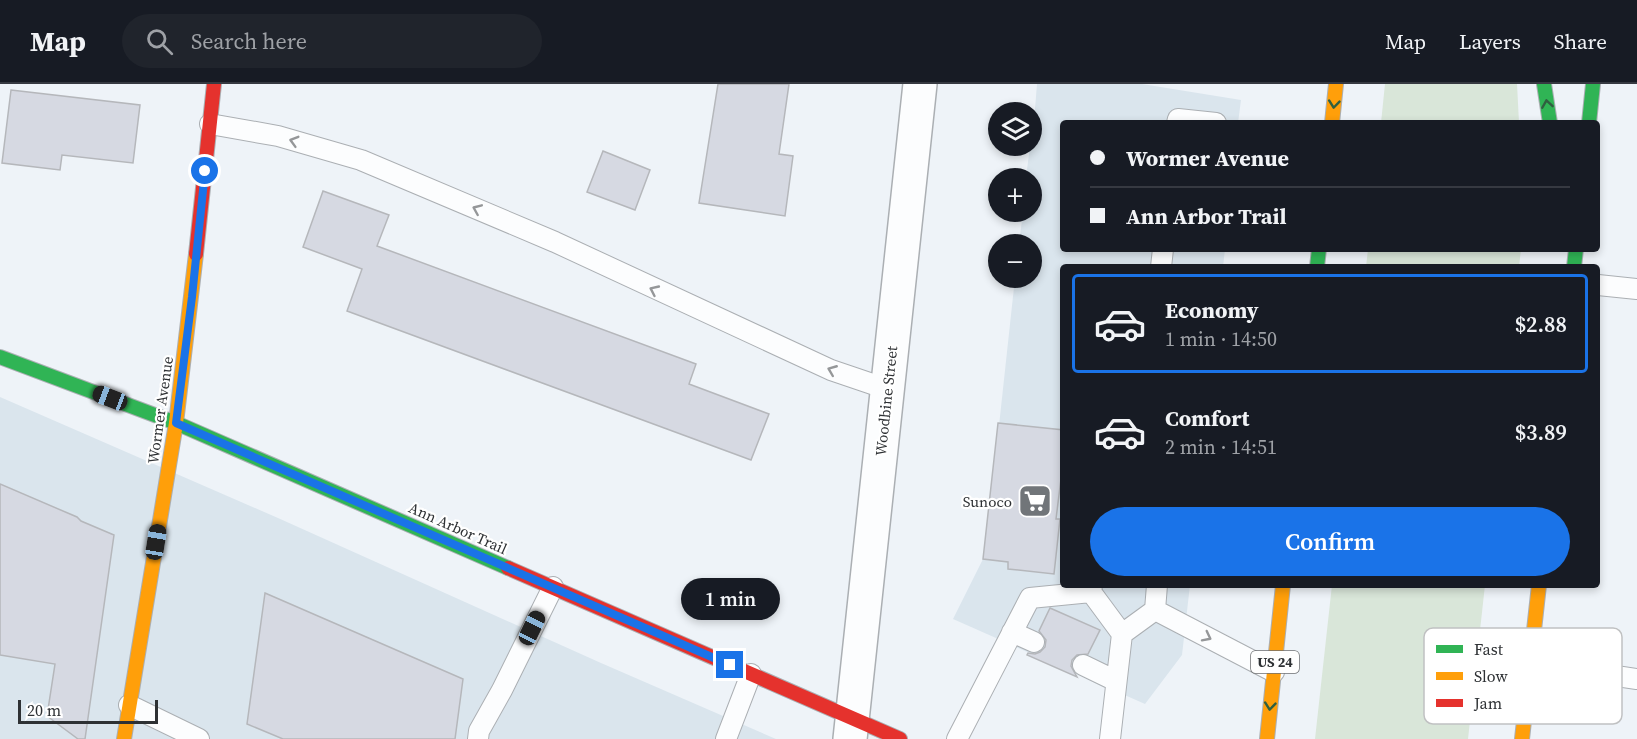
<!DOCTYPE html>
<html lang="en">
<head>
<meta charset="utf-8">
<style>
	body { margin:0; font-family:"Source Serif 4",serif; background:#20242c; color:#f1f3f6; height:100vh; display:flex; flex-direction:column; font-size:22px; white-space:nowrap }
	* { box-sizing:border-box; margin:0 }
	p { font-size:20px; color:#9ea1a6 }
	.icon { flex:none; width:33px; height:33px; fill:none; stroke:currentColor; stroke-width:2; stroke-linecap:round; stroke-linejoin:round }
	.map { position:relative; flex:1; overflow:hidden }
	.sheet { position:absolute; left:1060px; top:180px; width:540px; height:324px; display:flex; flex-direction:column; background:#171b24; border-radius:6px; box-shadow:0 3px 9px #0003 }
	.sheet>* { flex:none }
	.top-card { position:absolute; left:1060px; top:36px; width:540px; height:132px; border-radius:6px; box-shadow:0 3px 9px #0003; display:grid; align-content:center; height:132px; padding:0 30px; background:#171b24 }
	.fabs { position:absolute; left:988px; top:18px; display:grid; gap:12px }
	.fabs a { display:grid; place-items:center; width:54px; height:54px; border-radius:50%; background:#171b24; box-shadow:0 3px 9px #0003; font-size:30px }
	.scale { position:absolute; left:18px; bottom:15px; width:140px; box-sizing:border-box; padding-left:6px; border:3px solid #2e3134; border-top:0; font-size:16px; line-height:21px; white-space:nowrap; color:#2e3134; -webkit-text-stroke:4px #fff; paint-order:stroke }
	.end { position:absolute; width:27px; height:27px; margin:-14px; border:8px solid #1a73e8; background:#fff; box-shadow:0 0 0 3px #fff }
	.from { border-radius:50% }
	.bubble { position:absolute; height:42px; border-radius:21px; background:#171b24; box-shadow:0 3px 9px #0003; font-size:20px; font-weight:600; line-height:42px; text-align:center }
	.car { position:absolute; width:18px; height:36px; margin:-18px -9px; border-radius:8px; box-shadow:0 0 4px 2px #0007; background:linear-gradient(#222 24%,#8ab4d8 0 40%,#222 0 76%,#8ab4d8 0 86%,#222 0) }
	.top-card b { display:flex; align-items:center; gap:21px; height:57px; font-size:22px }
	.top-card b+b { border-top:2px solid #363941 }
	.top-card i { width:15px; height:15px; background:#f1f3f6 }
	ul { padding:10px 0 0; list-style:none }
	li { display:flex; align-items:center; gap:18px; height:99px; margin:0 12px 9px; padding:0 18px; border:3px solid transparent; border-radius:6px }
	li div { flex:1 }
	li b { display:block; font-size:22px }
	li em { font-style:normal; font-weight:600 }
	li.active { border-color:#1a73e8 }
	li>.icon { width:54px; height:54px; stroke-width:1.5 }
	.button { display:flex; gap:12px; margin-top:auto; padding:12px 30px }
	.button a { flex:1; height:69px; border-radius:36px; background:#1a73e8; color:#fff; font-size:24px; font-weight:600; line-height:69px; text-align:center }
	header { display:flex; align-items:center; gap:36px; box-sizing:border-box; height:84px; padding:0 30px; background:#171b24; border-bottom:2px solid #363941 }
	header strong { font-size:28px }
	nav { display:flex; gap:33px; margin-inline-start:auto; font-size:21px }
	.search { width:420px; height:54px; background:#20242c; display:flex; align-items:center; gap:15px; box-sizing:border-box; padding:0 21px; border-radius:33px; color:#9ea1a6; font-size:22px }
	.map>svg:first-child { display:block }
	.built { fill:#dae5ed }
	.green { fill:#d9e6d9 }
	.building { fill:#d6d9e2; stroke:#b5b7bb; stroke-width:1.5 }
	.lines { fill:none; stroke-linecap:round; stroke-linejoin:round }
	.lane-casing { stroke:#abafb3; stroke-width:22 }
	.street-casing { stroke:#abafb3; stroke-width:36 }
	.fast-casing { stroke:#abafb3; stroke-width:16 }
	.slow-casing { stroke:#abafb3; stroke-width:16 }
	.jam-casing { stroke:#abafb3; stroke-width:16 }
	.lane { stroke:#fcfdfe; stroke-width:20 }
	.street { stroke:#fcfdfe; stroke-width:33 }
	.fast { stroke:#30b455; stroke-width:14 }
	.slow { stroke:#ff9f0a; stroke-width:14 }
	.jam { stroke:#e5322d; stroke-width:14 }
	.oneway { stroke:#2f5f40 }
	.oneway2 { stroke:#959799 }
	.route { stroke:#1a73e8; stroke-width:8 }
	.labels { text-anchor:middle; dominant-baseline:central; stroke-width:4.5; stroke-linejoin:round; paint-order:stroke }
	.shield { fill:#fff; stroke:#6d6f71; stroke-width:1.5 }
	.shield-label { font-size:14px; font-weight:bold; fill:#2e3134 }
	.street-label { font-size:15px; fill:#2e3134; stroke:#fff }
	.poi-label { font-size:15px; fill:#2e3134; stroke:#fff; text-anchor:end }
	.key { fill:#fff; stroke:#c0c1c2; stroke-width:1.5 }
	.key-label { font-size:16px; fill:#2e3134 }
</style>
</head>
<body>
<header>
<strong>Map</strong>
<div class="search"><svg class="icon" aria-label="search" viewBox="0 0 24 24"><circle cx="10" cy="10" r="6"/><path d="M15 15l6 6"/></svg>Search here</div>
<nav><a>Map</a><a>Layers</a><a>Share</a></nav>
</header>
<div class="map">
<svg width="1637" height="655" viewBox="0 0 1637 655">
	<rect width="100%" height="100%" fill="#eef3f8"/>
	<path class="built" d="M 1037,0 L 1142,0 L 1241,16 L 1238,39 L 1064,39 L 1064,165 L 1225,165 L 1223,183 L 1064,183 L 1064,501 L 1190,501 L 1182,571 L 1145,620 L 953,535 L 985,471 L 1015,194 L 1032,194 L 1032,160 L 1019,160 L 1023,128 L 1032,128 L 1032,94 L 1026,94 L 1030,62 L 1032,62 Z
		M 0,313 L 278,434 L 601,579 L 776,655 L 0,655 Z"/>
	<path class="green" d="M 1385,0 L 1517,0 L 1519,39 L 1381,39 Z
		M 1368,165 L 1521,165 L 1519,183 L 1366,183 Z
		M 1332,501 L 1485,501 L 1468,655 L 1315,655 Z"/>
	<path class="building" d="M 718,0 L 789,0 L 779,70 L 793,72 L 785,132 L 699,119 Z
		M 11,6 L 140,21 L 133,79 L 62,71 L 60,86 L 2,79 Z
		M 603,67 L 650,86 L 635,126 L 587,108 Z
		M 323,107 L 389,131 L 377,162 L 696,280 L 689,300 L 769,330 L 751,376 L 347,227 L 362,185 L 303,163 Z
		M 998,339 L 1064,346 L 1064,371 L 1056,435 L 1060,435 L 1054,490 L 1008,485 L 1008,478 L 983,475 Z
		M 0,400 L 77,433 L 81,437 L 114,451 L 85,655 L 78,655 L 47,632 L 55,580 L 0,571 Z
		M 265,509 L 463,595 L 455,655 L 283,655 L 247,640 Z
		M 1050,524 L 1100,546 L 1088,570 L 1077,571 L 1072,576 L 1071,582 L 1077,593 L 1027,571 L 1028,569 L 1035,570 L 1040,568 L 1045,563 L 1046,556 L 1039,547 Z"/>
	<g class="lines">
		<g class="lane-casing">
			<path id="lane" d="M 1177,39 L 1178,35 L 1216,39
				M 210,40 L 278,52 L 361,76 L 555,158 L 831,286 L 887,305
				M 1161,183 L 1163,165
				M 1598,201 L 1637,205
				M 1091,508 L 1122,550 L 1110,655
				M 1155,526 L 1274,588
				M 1012,548 L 1034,558
				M 1122,550 L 1155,526 L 1157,501
				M 1530,579 L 1637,595
				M 1083,581 L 1116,597
				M 129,621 L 199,655
				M 478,655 L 479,647 L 502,606 L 553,503
				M 726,655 L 751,590
				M 957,655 L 1030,514 L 1091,508 L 1092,501"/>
		</g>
		<g class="street-casing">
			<path id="street" d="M 850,655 L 920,0"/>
		</g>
		<g class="fast-casing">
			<path id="fast" d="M 1544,0 L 1550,39
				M 1589,39 L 1593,0
				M 1317,183 L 1319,165
				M 1574,183 L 1576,165
				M 0,273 L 176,339 L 508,484"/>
		</g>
		<g class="slow-casing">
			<path id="slow" d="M 1332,39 L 1336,0
				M 124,655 L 176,339 L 196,170
				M 1267,655 L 1283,501
				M 1522,655 L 1539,501"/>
		</g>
		<g class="jam-casing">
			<path id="jam" d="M 196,170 L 214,0
				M 508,484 L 900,655"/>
		</g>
		<use href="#lane" class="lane"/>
		<use href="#street" class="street"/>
		<use href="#fast" class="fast"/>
		<use href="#slow" class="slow"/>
		<use href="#jam" class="jam"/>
	</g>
	<defs><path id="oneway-chevron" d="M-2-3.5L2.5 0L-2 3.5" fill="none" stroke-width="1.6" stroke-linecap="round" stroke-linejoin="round" transform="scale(1.5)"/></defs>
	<g class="oneway">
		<use href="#oneway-chevron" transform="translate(1334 20) rotate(96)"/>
		<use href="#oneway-chevron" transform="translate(1547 20) rotate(-99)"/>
		<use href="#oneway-chevron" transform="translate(1270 622) rotate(96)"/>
	</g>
	<g class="oneway2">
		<use href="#oneway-chevron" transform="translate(294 57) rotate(-164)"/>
		<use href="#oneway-chevron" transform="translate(477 125) rotate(-157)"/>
		<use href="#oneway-chevron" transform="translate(654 206) rotate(-155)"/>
		<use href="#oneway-chevron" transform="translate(832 286) rotate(-158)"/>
		<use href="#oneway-chevron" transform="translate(1207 553) rotate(27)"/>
	</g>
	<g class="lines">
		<path class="route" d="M 205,87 L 192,213 L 176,339 L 730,581"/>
	</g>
	<defs>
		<g id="supermarket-square" transform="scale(1.725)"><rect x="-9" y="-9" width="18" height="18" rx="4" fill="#717579" stroke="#fff"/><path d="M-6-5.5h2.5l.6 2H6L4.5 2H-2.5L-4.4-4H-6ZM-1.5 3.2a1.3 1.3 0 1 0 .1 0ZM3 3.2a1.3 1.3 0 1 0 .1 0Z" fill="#fff"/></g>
	</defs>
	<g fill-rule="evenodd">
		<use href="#supermarket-square" x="1035" y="417"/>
	</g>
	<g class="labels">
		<rect class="shield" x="1251" y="567" width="48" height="22" rx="4.5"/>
		<g class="shield-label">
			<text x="1275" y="578">US 24</text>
		</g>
		<g class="street-label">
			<text transform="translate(886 317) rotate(-84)">Woodbine Street</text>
			<text transform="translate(160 326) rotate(-82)">Wormer Avenue</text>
			<text transform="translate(458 444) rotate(24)">Ann Arbor Trail</text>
		</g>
		<g class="poi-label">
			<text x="1012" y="417">Sunoco</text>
		</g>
	</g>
	<rect x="1424" y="544" width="198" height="96" rx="9" class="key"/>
	<rect x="1436" y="561" width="27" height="8" fill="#30b455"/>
	<rect x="1436" y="588" width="27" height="8" fill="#ff9f0a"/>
	<rect x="1436" y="615" width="27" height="8" fill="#e5322d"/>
	<g class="key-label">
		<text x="1474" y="571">Fast</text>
		<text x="1474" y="598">Slow</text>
		<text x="1474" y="625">Jam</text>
	</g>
</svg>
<div class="fabs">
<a><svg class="icon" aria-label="layers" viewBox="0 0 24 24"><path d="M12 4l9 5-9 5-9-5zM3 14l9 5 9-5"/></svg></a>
<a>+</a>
<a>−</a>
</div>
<div class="scale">20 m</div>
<i class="end from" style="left:205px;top:87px"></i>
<i class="end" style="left:730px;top:581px"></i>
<div class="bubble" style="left:681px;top:494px;width:99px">1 min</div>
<i class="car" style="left:110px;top:314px;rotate:291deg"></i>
<i class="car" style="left:156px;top:458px;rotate:9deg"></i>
<i class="car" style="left:532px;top:544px;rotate:26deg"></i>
<div class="top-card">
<b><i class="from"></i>Wormer Avenue</b>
<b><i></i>Ann Arbor Trail</b>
</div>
<section class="sheet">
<ul>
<li class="active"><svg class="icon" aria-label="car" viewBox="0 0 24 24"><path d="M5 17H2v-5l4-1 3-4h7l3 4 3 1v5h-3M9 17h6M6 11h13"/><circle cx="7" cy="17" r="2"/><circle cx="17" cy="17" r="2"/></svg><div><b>Economy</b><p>1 min · 14:50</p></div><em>$2.88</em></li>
<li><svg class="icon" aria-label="car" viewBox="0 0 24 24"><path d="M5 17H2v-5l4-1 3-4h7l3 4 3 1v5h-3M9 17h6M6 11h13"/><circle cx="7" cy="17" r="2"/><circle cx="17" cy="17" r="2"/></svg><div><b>Comfort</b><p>2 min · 14:51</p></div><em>$3.89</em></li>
</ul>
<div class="button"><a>Confirm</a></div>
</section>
</div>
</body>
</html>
